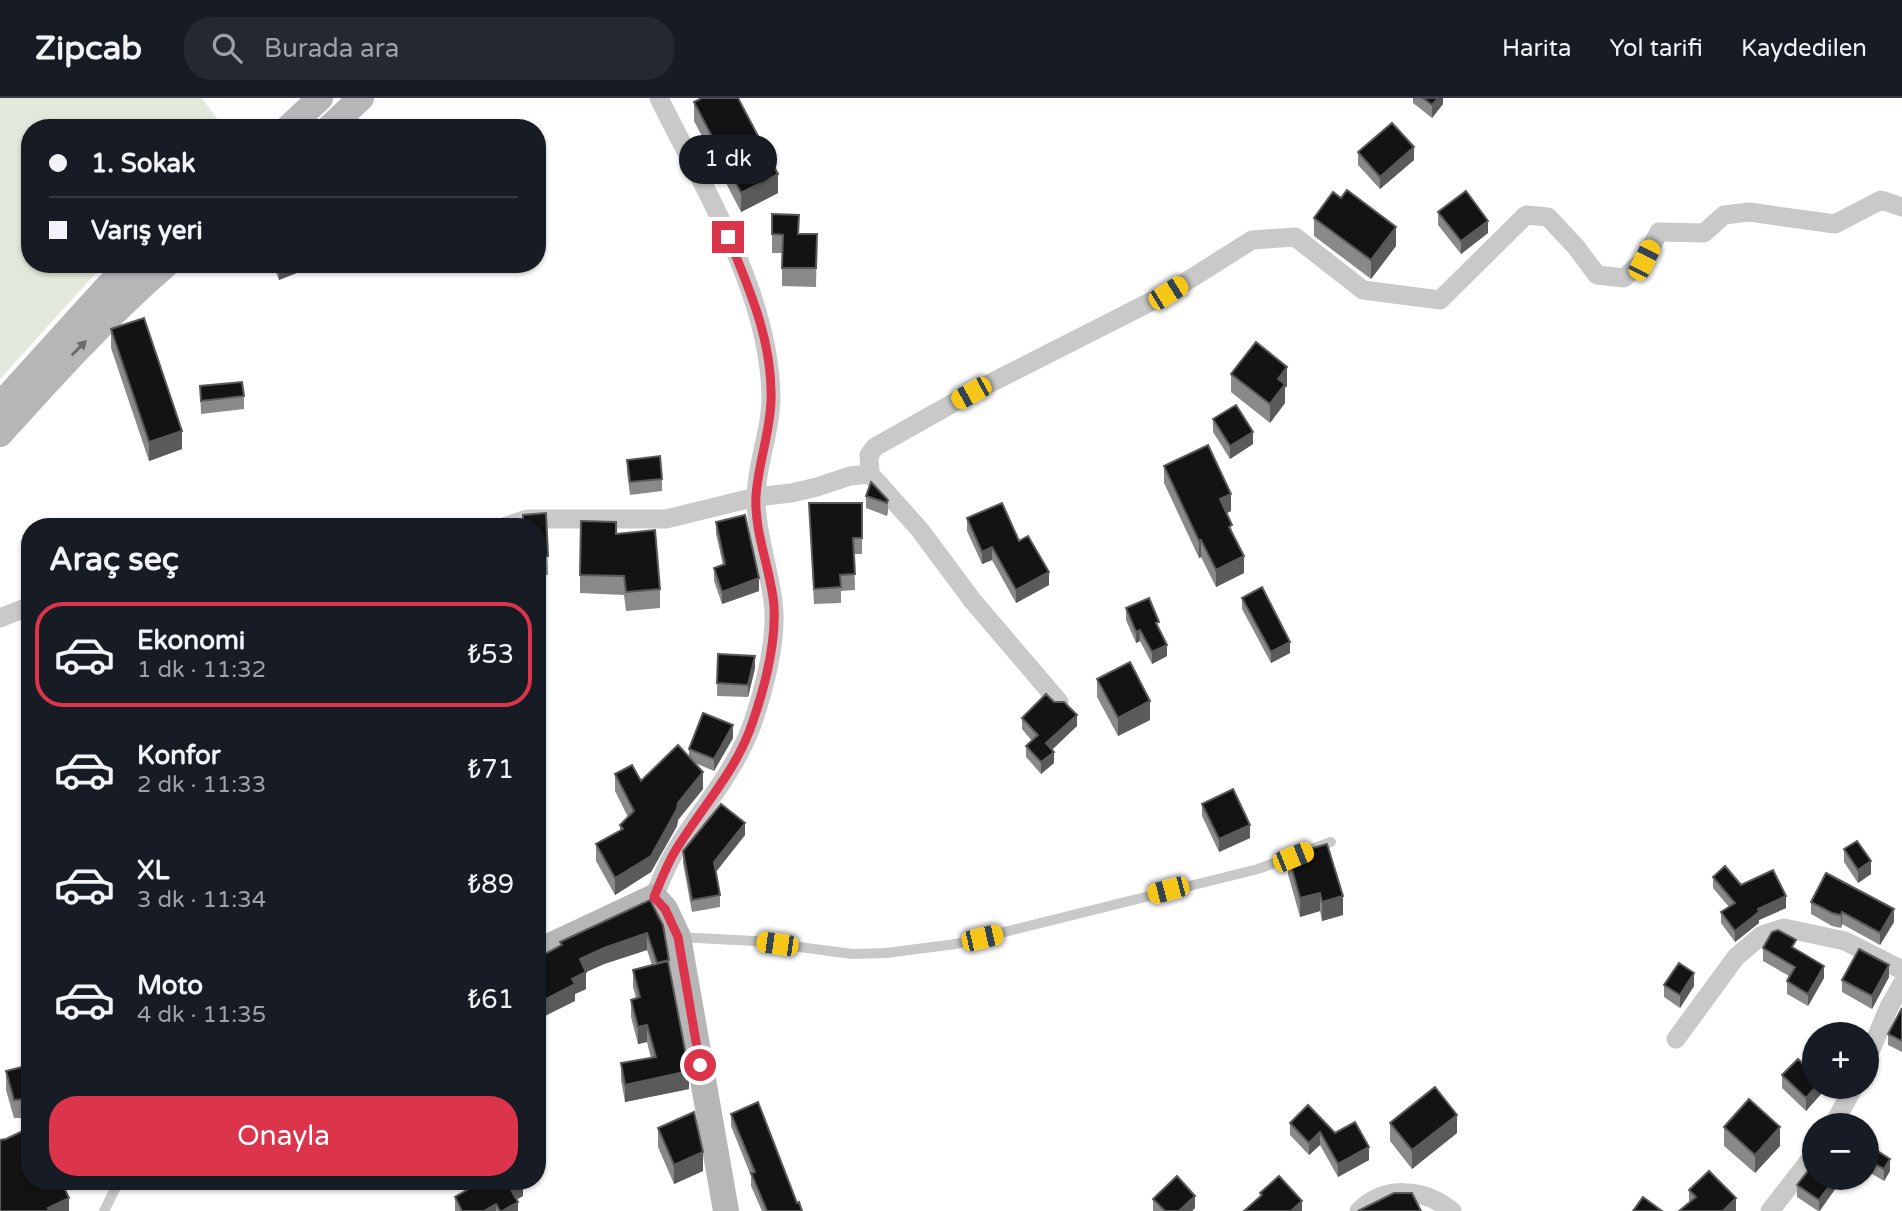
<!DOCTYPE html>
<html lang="tr">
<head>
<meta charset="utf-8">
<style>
	body { margin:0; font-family:"Varela Round",sans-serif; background:#242831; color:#f1f3f6; height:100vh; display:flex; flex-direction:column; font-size:26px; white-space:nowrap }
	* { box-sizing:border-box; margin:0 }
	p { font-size:23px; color:#9ea1a6 }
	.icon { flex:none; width:38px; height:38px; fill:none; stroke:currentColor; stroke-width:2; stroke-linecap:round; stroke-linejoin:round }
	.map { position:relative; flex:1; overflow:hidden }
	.sheet { position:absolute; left:21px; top:420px; width:525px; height:672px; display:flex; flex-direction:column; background:#171b24; border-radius:28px; box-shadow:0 2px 5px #0004 }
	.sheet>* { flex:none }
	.hud { position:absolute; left:21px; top:21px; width:525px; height:154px; border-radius:28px; box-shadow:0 2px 5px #0004; display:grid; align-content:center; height:154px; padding:0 28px; background:#171b24 }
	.controls { position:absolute; left:1802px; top:924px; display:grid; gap:14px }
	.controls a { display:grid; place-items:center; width:77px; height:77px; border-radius:50%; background:#171b24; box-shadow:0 2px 5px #0004; font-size:35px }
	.end { position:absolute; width:32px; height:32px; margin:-16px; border:9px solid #dc354b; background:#fff; box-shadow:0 0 0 4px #fff }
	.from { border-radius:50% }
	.bubble { position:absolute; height:49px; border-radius:24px; background:#171b24; box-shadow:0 2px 5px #0004; font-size:23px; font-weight:600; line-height:49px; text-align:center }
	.car { position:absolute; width:21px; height:42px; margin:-21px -10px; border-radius:9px; box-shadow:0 0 5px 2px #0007; background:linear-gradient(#f5c518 24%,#345 0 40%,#f5c518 0 76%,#345 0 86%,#f5c518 0) }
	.hud b { display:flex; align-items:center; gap:24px; height:66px; font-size:26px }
	.hud b+b { border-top:2px solid #363941 }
	.hud i { width:18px; height:18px; background:#f1f3f6 }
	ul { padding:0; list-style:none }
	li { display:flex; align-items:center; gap:21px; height:105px; margin:0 14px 10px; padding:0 14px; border:4px solid transparent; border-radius:28px }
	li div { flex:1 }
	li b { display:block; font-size:26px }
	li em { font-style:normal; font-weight:600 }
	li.active { border-color:#dc354b }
	li>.icon { width:63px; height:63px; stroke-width:1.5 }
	h2 { padding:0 28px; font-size:32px; line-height:84px }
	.cta { display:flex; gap:14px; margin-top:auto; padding:14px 28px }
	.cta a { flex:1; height:80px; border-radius:28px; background:#dc354b; color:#fff; font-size:28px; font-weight:600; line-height:80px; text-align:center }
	header { display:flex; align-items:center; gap:42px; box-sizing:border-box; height:98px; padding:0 35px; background:#171b24; border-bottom:2px solid #363941 }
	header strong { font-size:33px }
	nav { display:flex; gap:38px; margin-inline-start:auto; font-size:24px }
	.search { width:490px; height:63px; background:#242831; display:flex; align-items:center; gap:18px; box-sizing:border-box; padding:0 24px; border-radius:28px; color:#9ea1a6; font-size:26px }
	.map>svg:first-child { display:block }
	.green { fill:#e3e9da }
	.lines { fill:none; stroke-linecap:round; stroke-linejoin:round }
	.lane { stroke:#c9c9c9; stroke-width:10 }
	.street { stroke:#c9c9c9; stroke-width:19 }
	.secondary { stroke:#b6b6b6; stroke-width:26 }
	.wall { fill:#898989 }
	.shaded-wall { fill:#5a5a5a }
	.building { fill:#131313; stroke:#5a5a5a; stroke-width:2 }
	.oneway { fill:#6a6a6a }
	.route { stroke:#dc354b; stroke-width:9 }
</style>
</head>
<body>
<header>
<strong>Zipcab</strong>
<div class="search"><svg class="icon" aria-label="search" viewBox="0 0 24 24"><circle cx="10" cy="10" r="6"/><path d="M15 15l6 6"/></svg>Burada ara</div>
<nav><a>Harita</a><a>Yol tarifi</a><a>Kaydedilen</a></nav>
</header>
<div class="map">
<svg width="1902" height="1113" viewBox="0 0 1902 1113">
	<rect width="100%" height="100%" fill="#fff"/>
	<path class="green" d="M 0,0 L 202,0 L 224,30 L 30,30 L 30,166 L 104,166 L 0,281 Z"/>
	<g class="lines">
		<path class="lane" d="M 678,839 L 754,843 L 852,856 L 886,855 L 956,846 L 1258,771 L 1331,744
			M 104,1113 L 119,1083"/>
		<path class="street" d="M 870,376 L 869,357 L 875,349 L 971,295 L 1168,195 L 1252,142 L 1295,139 L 1363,192 L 1440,202 L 1526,117 L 1548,119 L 1576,149 L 1597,177 L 1624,180 L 1644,162 L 1659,134 L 1704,135 L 1724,117 L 1749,114 L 1835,126 L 1881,102 L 1902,109
			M 504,429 L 527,421 L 666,421 L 756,399 L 791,395 L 817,389 L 850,378 L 870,376 L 920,432 L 972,502 L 1059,604
			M 0,520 L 30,508
			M 654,799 C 660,784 666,769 674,755 C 700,712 736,673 753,624 C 764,591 778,539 773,504 C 769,470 756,434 756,400 C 756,366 771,334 771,300 C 770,195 704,92 659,0
			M 1676,941 L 1736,859 L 1762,837 L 1784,830 L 1845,843 L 1902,872
			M 1867,961 L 1889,909 L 1902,886
			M 1833,1027 L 1854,989
			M 1359,1113 C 1385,1087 1424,1090 1452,1113
			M 1770,1113 L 1815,1055"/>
		<path class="secondary" d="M 288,30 L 320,0
			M 329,30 L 361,0
			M 0,307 L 108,188 L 134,166
			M 0,336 C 53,277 107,218 167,166
			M 537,854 L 654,799 L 665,811 L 678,839 L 726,1113"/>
	</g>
	<path class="wall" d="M 1413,0 L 1443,0 L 1443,6 L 1432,20 L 1413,5 Z
		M 694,4 L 778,95 L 741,114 L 694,23 Z
		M 1358,54 L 1414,62 L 1380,91 L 1358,67 Z
		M 1438,114 L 1488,135 L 1461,156 L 1438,127 Z
		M 772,116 L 799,136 L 817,136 L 816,189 L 782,188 L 782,155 L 772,155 Z
		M 1314,120 L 1396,148 L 1371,181 L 1314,138 Z
		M 250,166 L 317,166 L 279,182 L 273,167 L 254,175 Z
		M 111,231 L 182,351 L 149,363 L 111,250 Z
		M 1231,276 L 1287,288 L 1285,290 L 1285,305 L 1270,325 L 1231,294 Z
		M 200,288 L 244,298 L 244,311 L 201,316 Z
		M 1213,321 L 1253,346 L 1230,361 L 1213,334 Z
		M 627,362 L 662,381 L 662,393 L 630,397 L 627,374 Z
		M 1164,368 L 1231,413 L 1227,415 L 1244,475 L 1216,489 L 1201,459 L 1199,460 L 1164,385 Z
		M 866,398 L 888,402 L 888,414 L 887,418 L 866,410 Z
		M 809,405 L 862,405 L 862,456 L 854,456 L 855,492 L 841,493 L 841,505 L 814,506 Z
		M 546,415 L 548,477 L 537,477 L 537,429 Z
		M 967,420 L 1019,443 L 1049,487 L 1016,505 L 992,462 L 982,466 L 967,433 Z
		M 716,424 L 759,493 L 722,506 L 714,483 L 714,470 L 723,467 L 716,436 Z
		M 616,436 L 660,491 L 660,510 L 626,513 L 624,497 L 580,495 L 580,477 Z
		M 1242,500 L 1290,555 L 1271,565 L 1242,511 Z
		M 1126,510 L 1159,532 L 1167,558 L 1152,566 L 1140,543 L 1136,545 L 1126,522 Z
		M 718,556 L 755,570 L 748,599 L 717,598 Z
		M 1097,581 L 1150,622 L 1118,638 L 1097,599 Z
		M 1022,620 L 1077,628 L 1052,652 L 1054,665 L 1041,676 L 1026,659 L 1026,648 L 1032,643 L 1022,631 Z
		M 733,640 L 714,673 L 695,665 L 703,691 L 678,722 L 677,728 L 651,774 L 615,797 L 596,763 L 596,746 L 620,732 L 620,727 L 628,719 L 615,693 L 615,676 L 641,683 L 689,659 L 689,651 Z
		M 1202,706 L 1250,740 L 1219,754 L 1202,718 Z
		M 745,737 L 716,774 L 720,797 L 720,809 L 692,814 L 683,765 L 683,753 Z
		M 1844,751 L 1871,776 L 1858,785 L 1844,764 Z
		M 1288,757 L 1343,817 L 1322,823 L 1320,813 L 1300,819 L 1288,776 Z
		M 1713,779 L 1741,787 L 1786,810 L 1759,822 L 1759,825 L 1735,844 L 1721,825 L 1721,814 L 1729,809 L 1713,790 Z
		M 650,802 L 669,866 L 689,991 L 625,1004 L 621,982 L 621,965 L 651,960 L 647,944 L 638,946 L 631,919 L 631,902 L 636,900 L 633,889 L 633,872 L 652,867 L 647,852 L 604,866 L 586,874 L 586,891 L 575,896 L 575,903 L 560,848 L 560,844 Z
		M 1811,804 L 1894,824 L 1880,847 L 1842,826 L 1841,830 L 1832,828 L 1811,816 Z
		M 1763,850 L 1796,852 L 1824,880 L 1808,908 L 1787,896 L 1787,883 L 1789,878 L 1763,863 Z
		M 1889,879 L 1872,911 L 1842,894 L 1842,882 Z
		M 1664,887 L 1694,888 L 1680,910 L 1664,899 Z
		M 1902,911 L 1902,954 L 1888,947 L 1888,936 Z
		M 30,967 L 30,1020 L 14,1020 L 6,992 L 6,973 Z
		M 1782,977 L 1821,989 L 1821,996 L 1806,1013 L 1782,990 Z
		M 731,1016 L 797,1105 L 802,1113 L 762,1113 L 751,1088 L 751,1078 L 731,1028 Z
		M 1290,1025 L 1335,1035 L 1369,1062 L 1338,1079 L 1320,1047 L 1309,1057 L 1290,1037 Z
		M 1390,1025 L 1457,1035 L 1412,1071 L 1390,1043 Z
		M 1724,1029 L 1780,1048 L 1755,1075 L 1724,1048 Z
		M 658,1030 L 703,1073 L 674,1086 L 658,1049 Z
		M 30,1031 L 30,1083 L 68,1083 L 68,1090 L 64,1090 L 69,1100 L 69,1113 L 0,1113 L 0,1042 L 6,1041 L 25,1032 Z
		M 1867,1043 L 1890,1073 L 1884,1083 L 1867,1073 Z
		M 1815,1080 L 1843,1080 L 1820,1113 L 1818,1113 L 1797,1099 L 1797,1087 Z
		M 81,1083 L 110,1083 L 109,1086 L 81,1088 Z
		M 477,1083 L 523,1083 L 523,1098 L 517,1101 L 518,1113 L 455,1113 L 455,1099 L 479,1086 Z
		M 1689,1092 L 1736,1113 L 1689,1105 Z
		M 1153,1101 L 1195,1110 L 1192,1113 L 1153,1113 Z"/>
	<path class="shaded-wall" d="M 1438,0 L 1443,0 L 1443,6 L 1432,20 L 1432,7 Z
		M 1414,49 L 1414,62 L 1380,91 L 1380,79 Z
		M 778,76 L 778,95 L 741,114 L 741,95 Z
		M 1488,123 L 1488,135 L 1461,156 L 1461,143 Z
		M 1396,129 L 1396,148 L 1371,181 L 1371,162 Z
		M 254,166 L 273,166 L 273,167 L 254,175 Z
		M 279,166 L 317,166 L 317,167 L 279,182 Z
		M 1287,269 L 1287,288 L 1285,290 L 1285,305 L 1270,325 L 1270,306 L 1278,281 Z
		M 182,333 L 182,351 L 149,363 L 149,344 Z
		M 1253,334 L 1253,346 L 1230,361 L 1230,348 Z
		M 1231,396 L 1231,413 L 1220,418 L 1220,401 Z
		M 1201,442 L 1201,459 L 1199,460 L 1199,443 Z
		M 992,449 L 992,462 L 982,466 L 982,454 Z
		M 1244,458 L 1244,475 L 1216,489 L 1216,472 Z
		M 1049,474 L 1049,487 L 1016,505 L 1016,492 Z
		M 759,480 L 759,493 L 722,506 L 722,494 Z
		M 1140,532 L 1140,543 L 1136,545 L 1136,534 Z
		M 1290,544 L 1290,555 L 1271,565 L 1271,554 Z
		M 1167,547 L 1167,558 L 1152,566 L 1152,554 Z
		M 755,558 L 755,570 L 748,599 L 748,587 Z
		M 1150,603 L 1150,622 L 1118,638 L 1118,620 Z
		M 1077,617 L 1077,628 L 1046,657 L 1046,645 Z
		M 733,627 L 733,640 L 714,673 L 714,661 Z
		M 1054,654 L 1054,665 L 1041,676 L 1041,664 Z
		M 703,674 L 703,691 L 678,722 L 677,728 L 651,774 L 615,797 L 615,780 Z
		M 745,725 L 745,737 L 714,776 L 714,764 Z
		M 1250,727 L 1250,740 L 1219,754 L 1219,741 Z
		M 1871,763 L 1871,776 L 1858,785 L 1858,772 Z
		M 1320,795 L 1320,813 L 1300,819 L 1300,800 Z
		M 1343,798 L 1343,817 L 1322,823 L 1322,804 Z
		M 1786,798 L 1786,810 L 1759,822 L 1759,825 L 1735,844 L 1735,833 L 1758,811 Z
		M 1894,811 L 1894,824 L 1880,847 L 1880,835 Z
		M 1842,814 L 1842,826 L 1841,830 L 1841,817 Z
		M 647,835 L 647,852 L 604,866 L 580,877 L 580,861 L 604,850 Z
		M 1889,867 L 1889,879 L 1872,911 L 1872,898 Z
		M 1824,868 L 1824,880 L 1808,908 L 1808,896 Z
		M 586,874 L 586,891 L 575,896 L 575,903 L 537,922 L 537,906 L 572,881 Z
		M 1694,875 L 1694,888 L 1680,910 L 1680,897 Z
		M 647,927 L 647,944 L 638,946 L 638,929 Z
		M 689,973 L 689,991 L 625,1004 L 625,987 Z
		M 1816,989 L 1821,989 L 1821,996 L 1806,1013 L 1806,1000 Z
		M 1457,1017 L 1457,1035 L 1412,1071 L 1412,1052 Z
		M 1780,1029 L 1780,1048 L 1755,1075 L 1755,1057 Z
		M 1320,1034 L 1320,1047 L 1309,1057 L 1309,1045 Z
		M 1369,1049 L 1369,1062 L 1338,1079 L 1338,1066 Z
		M 703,1054 L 703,1073 L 674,1086 L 674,1067 Z
		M 1890,1061 L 1890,1073 L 1884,1083 L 1884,1071 Z
		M 1835,1080 L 1843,1080 L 1819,1113 L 1819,1102 Z
		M 523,1083 L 523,1098 L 510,1105 L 510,1090 Z
		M 1195,1098 L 1195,1110 L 1192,1113 L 1179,1113 Z
		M 69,1100 L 69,1113 L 48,1113 L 48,1110 Z
		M 1736,1100 L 1736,1113 L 1723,1113 Z
		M 1302,1103 L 1302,1113 L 1291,1113 Z
		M 518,1104 L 518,1113 L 502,1113 Z
		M 496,1106 L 496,1113 L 484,1113 Z"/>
	<path class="building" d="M 702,0 L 738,0 L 778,76 L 741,95 L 694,4 Z
		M 1423,0 L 1438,0 L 1432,7 Z
		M 1392,25 L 1414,49 L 1380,79 L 1358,54 Z
		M 1347,92 L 1396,129 L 1371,162 L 1314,120 L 1333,94 L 1341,100 Z
		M 1466,93 L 1488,123 L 1461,143 L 1438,114 Z
		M 772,116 L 799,117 L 798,136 L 817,136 L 816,170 L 782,170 L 783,137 L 772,136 Z
		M 144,220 L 182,333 L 149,344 L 111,231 Z
		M 1256,244 L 1287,269 L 1278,281 L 1285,286 L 1270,306 L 1231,276 Z
		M 242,284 L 244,298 L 201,303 L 200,288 Z
		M 1236,307 L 1253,334 L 1230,348 L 1213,321 Z
		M 1208,347 L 1231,396 L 1220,401 L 1232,427 L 1229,429 L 1244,458 L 1216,472 L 1201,442 L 1199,443 L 1164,368 Z
		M 660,358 L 662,381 L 630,384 L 627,362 Z
		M 871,384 L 888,402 L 887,405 L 866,398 Z
		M 809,405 L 862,405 L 862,440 L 853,440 L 855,476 L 840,477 L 841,489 L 814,491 Z
		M 1002,405 L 1019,443 L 1028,438 L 1049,474 L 1016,492 L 992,449 L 982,454 L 967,420 Z
		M 546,415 L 548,458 L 537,459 L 537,429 L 523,429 L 523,417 Z
		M 745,417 L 759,480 L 722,494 L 714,470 L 725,466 L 716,424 Z
		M 581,423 L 616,424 L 616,436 L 655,432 L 660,491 L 626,494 L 624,478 L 580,477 Z
		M 1262,489 L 1290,544 L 1271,554 L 1242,500 Z
		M 1149,500 L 1159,524 L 1156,525 L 1167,547 L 1152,554 L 1140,532 L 1136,534 L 1126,510 Z
		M 718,556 L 755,558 L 748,587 L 717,585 Z
		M 1130,564 L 1150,603 L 1118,620 L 1097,581 Z
		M 1046,596 L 1054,604 L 1064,604 L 1077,617 L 1046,645 L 1054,654 L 1041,664 L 1026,648 L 1038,637 L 1022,620 Z
		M 703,615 L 733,627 L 714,661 L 689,651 Z
		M 678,647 L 703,674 L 678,705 L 677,711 L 651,758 L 615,780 L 596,746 L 623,731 L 620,727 L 634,713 L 615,676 L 632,667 L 641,683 Z
		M 1233,691 L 1250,727 L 1219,741 L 1202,706 Z
		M 721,706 L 745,725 L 714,764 L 720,797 L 692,802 L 683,753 Z
		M 1857,743 L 1871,763 L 1858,772 L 1844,751 Z
		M 1327,746 L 1343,798 L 1322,804 L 1320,795 L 1300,800 L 1288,757 Z
		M 1725,768 L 1741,787 L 1773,772 L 1786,798 L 1758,811 L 1759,814 L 1735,833 L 1721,814 L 1735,805 L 1713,779 Z
		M 1826,775 L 1894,811 L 1880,835 L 1842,814 L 1841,817 L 1832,815 L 1811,804 Z
		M 650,802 L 663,827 L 669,862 L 657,865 L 647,835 L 604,850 L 580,861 L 586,874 L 572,881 L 575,886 L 537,906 L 537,860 L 562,847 L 560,844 Z
		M 1778,832 L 1796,842 L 1792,849 L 1824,868 L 1808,896 L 1787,883 L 1795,869 L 1763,850 L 1772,834 Z
		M 1859,851 L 1889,867 L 1872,898 L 1842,882 Z
		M 668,863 L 689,973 L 625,987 L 621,965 L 656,959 L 647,927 L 638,929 L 631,902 L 640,899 L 633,872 Z
		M 1679,865 L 1694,875 L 1680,897 L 1664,887 Z
		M 1902,910 L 1902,943 L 1888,936 Z
		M 1798,961 L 1815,977 L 1815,989 L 1816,989 L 1806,1000 L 1782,977 Z
		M 30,967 L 30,1001 L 14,1002 L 6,973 Z
		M 1435,989 L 1457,1017 L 1412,1052 L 1390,1025 Z
		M 1749,1001 L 1780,1029 L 1755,1057 L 1724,1029 Z
		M 758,1004 L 797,1105 L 799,1104 L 802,1113 L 767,1113 L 751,1075 L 755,1074 L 731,1016 Z
		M 1308,1007 L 1335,1035 L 1355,1024 L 1369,1049 L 1338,1066 L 1320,1034 L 1309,1045 L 1290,1025 Z
		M 694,1014 L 703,1054 L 674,1067 L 658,1030 Z
		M 30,1031 L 30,1083 L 61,1083 L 69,1100 L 48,1110 L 49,1113 L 0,1113 L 0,1042 L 6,1041 L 25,1032 Z
		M 1867,1043 L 1872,1046 L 1870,1048 L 1890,1061 L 1884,1071 L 1867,1062 Z
		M 1815,1064 L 1815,1080 L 1835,1080 L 1819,1102 L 1797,1087 Z
		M 1709,1073 L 1736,1100 L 1723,1113 L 1679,1113 L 1696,1099 L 1689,1092 Z
		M 1177,1078 L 1195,1098 L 1179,1113 L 1165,1113 L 1153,1101 Z
		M 1279,1078 L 1302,1103 L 1291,1113 L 1244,1113 L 1262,1097 L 1260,1095 Z
		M 483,1083 L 523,1083 L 510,1090 L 518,1104 L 502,1113 L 500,1113 L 496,1106 L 484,1113 L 462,1113 L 455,1099 Z
		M 1394,1095 L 1412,1095 L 1421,1113 L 1358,1113 Z
		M 1643,1099 L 1662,1113 L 1633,1113 Z"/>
	<defs><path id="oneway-solid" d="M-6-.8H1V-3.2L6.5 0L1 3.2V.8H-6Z" transform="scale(1.75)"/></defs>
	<use class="oneway" href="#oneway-solid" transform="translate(79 250) rotate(-45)"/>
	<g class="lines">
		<path class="route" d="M 700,967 L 678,839 L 665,811 L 654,799 C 660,784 666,769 674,755 C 700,711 737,673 753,623 C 765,588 776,545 774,508 C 771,472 754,435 756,398 C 758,366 770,335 771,303 C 773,245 750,192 728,139"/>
	</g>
</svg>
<div class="controls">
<a>+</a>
<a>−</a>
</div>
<i class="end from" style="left:700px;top:967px"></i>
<i class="end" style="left:728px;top:139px"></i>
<div class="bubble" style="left:679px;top:37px;width:98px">1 dk</div>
<i class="car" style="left:1644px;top:162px;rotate:27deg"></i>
<i class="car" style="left:1168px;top:195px;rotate:58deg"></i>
<i class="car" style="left:971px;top:295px;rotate:241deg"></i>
<i class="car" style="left:1293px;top:759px;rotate:68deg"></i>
<i class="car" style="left:1168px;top:792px;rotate:255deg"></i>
<i class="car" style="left:982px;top:840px;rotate:77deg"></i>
<i class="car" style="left:777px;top:846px;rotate:278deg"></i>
<div class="hud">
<b><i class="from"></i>1. Sokak</b>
<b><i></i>Varış yeri</b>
</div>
<section class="sheet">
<h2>Araç seç</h2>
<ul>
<li class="active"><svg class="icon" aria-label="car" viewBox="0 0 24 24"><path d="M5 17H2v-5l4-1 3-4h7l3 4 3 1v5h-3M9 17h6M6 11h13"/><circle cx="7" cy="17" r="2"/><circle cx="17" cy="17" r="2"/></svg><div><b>Ekonomi</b><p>1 dk · 11:32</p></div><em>₺53</em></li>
<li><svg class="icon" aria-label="car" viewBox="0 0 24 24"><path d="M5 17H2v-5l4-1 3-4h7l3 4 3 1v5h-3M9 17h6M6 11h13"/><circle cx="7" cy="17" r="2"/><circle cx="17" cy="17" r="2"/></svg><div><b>Konfor</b><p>2 dk · 11:33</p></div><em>₺71</em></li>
<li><svg class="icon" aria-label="car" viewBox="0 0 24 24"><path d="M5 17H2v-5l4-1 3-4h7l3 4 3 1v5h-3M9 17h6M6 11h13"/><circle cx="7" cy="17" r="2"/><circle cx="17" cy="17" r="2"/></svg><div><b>XL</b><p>3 dk · 11:34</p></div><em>₺89</em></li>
<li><svg class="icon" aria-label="car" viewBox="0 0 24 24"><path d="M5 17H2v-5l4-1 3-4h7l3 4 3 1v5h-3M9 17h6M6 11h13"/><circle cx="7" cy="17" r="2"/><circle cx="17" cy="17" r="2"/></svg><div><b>Moto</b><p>4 dk · 11:35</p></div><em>₺61</em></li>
</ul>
<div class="cta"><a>Onayla</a></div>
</section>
</div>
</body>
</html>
